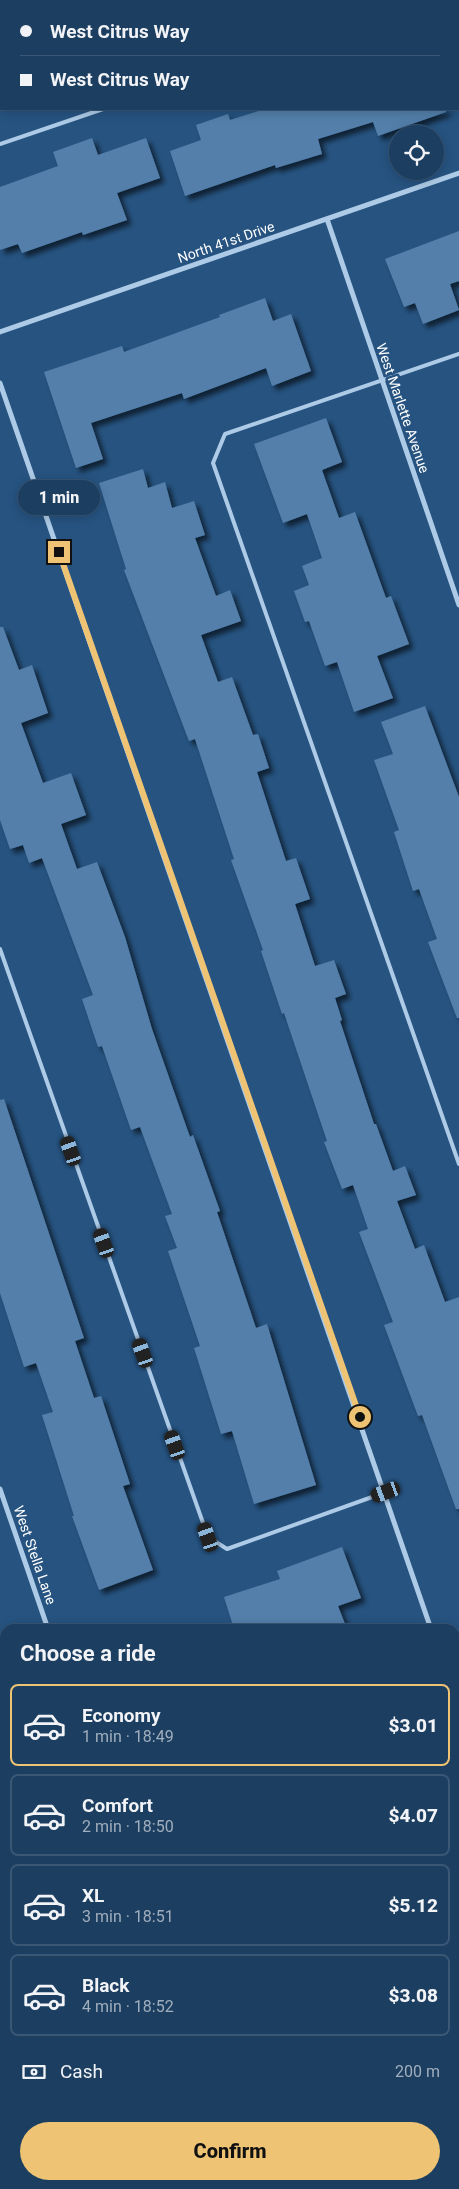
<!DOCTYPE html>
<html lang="en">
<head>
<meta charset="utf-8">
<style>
	body { margin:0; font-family:Roboto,sans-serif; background:#254566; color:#f1f3f6; height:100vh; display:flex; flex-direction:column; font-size:19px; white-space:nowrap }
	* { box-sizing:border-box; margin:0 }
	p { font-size:16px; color:#a0aebd }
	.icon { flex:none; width:28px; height:28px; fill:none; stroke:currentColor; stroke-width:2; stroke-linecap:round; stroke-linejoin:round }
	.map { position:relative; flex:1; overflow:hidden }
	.details { position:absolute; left:0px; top:1624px; width:460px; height:566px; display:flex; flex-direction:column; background:#1c3e60; border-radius:15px 15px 0 0; box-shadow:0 2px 12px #0003,0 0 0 1px #3a5775 }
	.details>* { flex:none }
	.hud { position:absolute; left:0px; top:0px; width:460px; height:110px; box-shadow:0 2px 12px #0003,0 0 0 1px #3a5775; display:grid; align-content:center; height:110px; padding:0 20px; background:#1c3e60 }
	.buttons { position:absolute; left:389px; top:125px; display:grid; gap:10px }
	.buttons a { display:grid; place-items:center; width:55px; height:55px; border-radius:50%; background:#1c3e60; box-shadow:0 2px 12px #0003,0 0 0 1px #3a5775; font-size:25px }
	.end { position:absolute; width:22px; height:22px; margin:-11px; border:6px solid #eec373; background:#111; box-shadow:0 0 0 2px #111 }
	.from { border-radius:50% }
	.bubble { position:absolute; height:35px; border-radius:18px; background:#1c3e60; box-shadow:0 2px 12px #0003,0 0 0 1px #3a5775; font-size:16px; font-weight:800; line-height:35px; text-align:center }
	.car { position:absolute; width:15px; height:30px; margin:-15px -8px; border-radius:6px; box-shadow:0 0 4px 1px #0007; background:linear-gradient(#222 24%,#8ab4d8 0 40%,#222 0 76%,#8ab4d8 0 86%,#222 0) }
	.hud b { display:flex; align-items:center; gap:18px; height:48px; font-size:19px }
	.hud b+b { border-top:1px solid #3a5775 }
	.hud i { width:12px; height:12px; background:#f1f3f6 }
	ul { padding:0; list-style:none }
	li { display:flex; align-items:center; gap:15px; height:82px; margin:0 10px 8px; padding:0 10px; border:2px solid #3a5775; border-radius:8px }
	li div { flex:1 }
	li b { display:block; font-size:19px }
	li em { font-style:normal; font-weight:800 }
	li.active { border-color:#eec373 }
	li>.icon { width:45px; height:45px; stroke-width:1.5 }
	h2 { padding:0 20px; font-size:22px; line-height:60px }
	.pay { display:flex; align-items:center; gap:12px; height:55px; padding:0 20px; font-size:19px }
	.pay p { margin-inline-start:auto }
	.cta { display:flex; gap:10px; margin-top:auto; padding:10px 20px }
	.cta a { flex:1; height:58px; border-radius:30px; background:#eec373; color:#111; font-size:20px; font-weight:800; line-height:58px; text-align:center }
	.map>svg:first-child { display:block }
	.green { fill:#3b6d9d }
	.building { fill:#537faa; filter:url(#shadow) }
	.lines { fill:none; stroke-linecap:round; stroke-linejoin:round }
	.lane { stroke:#adcae6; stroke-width:4 }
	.street { stroke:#adcae6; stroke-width:5 }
	.secondary { stroke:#d7e6f5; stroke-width:10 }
	.route { stroke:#eec373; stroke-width:6 }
	.labels { text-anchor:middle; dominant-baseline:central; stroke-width:5; stroke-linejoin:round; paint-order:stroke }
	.street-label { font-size:14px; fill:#fff; stroke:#265380 }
</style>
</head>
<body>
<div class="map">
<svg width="459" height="2189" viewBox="0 0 459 2189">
	<defs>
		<filter id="shadow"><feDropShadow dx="4.5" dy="4.5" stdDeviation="2.5" flood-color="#0009"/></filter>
	</defs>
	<rect width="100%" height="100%" fill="#265380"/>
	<path class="green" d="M 5,1922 L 5,2185 L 48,2185 L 49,2189 L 0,2189 L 0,1924 Z"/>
	<path class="building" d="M 265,109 L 446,109 L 446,112 L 378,136 L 373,122 L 318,139 L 322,154 L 276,168 L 275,165 L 185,196 L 170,151 L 201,140 L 196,125 L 228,114 L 230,120 Z
		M 92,138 L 98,155 L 146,138 L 160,178 L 117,193 L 127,220 L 83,235 L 82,232 L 22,253 L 18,244 L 0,250 L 0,187 L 58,166 L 53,152 Z
		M 459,231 L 459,281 L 450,284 L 459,310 L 423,324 L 415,303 L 404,307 L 385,259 Z
		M 265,298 L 273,321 L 291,314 L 311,371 L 272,386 L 266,368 L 184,399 L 182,393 L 91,423 L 103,459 L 76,468 L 44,372 L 122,346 L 124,352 L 220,317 L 219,315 Z
		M 326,418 L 342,462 L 322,470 L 339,518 L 355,512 L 386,598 L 391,596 L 409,644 L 377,656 L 393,698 L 354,712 L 337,662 L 325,666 L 309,621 L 305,622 L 294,591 L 309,585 L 302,566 L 322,558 L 307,514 L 283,523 L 254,444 Z
		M 143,469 L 148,488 L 165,482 L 172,508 L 194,501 L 205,535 L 195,538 L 216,596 L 230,590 L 241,621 L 201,635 L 218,682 L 232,677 L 253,735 L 258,734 L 269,768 L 257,772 L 286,861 L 296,858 L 310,899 L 295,904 L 315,966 L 334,960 L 346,994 L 335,998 L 342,1020 L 340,1021 L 374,1124 L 376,1124 L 393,1171 L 405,1166 L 416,1195 L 397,1201 L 415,1249 L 424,1245 L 445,1302 L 459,1297 L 459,1509 L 456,1509 L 422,1415 L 418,1416 L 384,1325 L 393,1322 L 359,1232 L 368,1229 L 353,1185 L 342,1189 L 324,1142 L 327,1141 L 284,1013 L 282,1014 L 261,951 L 263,950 L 231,860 L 234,859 L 195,739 L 189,741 L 124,570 L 126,569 L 99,483 Z
		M 0,627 L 3,627 L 19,670 L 32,665 L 48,713 L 21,723 L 43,783 L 71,773 L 86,815 L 61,824 L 77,869 L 97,862 L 125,937 L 152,1029 L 190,1137 L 193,1135 L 220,1211 L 217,1212 L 256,1328 L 267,1324 L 316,1485 L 254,1504 L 232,1431 L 221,1434 L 194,1348 L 200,1346 L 168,1251 L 177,1248 L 165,1216 L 172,1214 L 140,1127 L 131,1130 L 102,1046 L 98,1047 L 82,999 L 93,995 L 42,858 L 29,863 L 23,845 L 10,849 L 0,820 Z
		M 425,706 L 459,797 L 459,1018 L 457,1018 L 428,942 L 437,939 L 419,889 L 413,891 L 394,832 L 399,830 L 374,760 L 393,754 L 381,722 Z
		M 4,1099 L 84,1338 L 75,1341 L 94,1398 L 101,1396 L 130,1484 L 123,1486 L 153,1570 L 99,1590 L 72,1516 L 74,1516 L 42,1415 L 53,1412 L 36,1363 L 24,1367 L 0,1293 L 0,1100 Z
		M 342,1547 L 361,1598 L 338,1606 L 347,1629 L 234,1629 L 224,1597 L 280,1579 L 277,1571 Z"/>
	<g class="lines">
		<path class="lane" d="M 412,1 L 415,0
			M 0,144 L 103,109
			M 459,354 L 225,434 L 213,463 L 459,1164
			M 0,949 L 208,1537 L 227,1549 L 386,1492
			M 415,2185 L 417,2189"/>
		<path class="street" d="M 327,219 L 459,605
			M 0,332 L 459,173
			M 0,383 L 431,1629
			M 0,1489 L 48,1629
			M 455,1646 L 459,1645
			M 455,1698 L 459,1710
			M 0,1799 L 5,1797"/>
		<path class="secondary" d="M 455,1719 L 459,1717
			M 0,1874 L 5,1872"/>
	</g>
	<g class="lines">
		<path class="route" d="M 59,552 L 360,1417"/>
	</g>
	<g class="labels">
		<g class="street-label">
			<text transform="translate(226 242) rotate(-19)">North 41st Drive</text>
			<text transform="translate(403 408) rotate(71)">West Marlette Avenue</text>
			<text transform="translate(35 1555) rotate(71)">West Stella Lane</text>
		</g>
	</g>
</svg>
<div class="buttons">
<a><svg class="icon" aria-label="locate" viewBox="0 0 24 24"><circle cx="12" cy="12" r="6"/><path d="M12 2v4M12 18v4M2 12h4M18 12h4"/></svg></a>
</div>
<i class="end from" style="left:360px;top:1417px"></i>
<i class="end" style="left:59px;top:552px"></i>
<div class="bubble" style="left:18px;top:480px;width:82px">1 min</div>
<i class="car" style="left:71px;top:1151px;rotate:341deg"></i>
<i class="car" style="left:104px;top:1243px;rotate:341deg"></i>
<i class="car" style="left:143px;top:1353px;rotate:341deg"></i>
<i class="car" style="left:175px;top:1445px;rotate:341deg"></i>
<i class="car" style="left:386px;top:1492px;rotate:250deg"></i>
<i class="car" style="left:208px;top:1537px;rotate:341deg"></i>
<div class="hud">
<b><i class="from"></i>West Citrus Way</b>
<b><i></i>West Citrus Way</b>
</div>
<section class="details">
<h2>Choose a ride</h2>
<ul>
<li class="active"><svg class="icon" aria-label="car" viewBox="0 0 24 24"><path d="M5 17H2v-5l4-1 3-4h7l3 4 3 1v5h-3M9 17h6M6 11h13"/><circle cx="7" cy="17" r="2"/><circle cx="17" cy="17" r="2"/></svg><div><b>Economy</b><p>1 min · 18:49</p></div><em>$3.01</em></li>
<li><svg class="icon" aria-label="car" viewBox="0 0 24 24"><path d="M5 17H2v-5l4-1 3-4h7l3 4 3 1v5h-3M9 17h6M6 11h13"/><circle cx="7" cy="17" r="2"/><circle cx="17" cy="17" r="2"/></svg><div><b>Comfort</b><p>2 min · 18:50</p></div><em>$4.07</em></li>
<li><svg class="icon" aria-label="car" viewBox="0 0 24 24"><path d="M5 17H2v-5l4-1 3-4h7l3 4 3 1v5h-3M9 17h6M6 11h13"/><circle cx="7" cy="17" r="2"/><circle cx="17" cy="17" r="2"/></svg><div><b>XL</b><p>3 min · 18:51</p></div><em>$5.12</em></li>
<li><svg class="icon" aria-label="car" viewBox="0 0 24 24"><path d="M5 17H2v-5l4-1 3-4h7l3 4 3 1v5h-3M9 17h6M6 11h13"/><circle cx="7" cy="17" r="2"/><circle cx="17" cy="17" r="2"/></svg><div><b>Black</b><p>4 min · 18:52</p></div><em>$3.08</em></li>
</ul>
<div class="pay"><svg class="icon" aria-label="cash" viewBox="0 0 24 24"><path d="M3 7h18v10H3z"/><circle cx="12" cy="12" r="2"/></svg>Cash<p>200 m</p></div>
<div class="cta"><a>Confirm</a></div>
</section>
</div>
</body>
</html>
